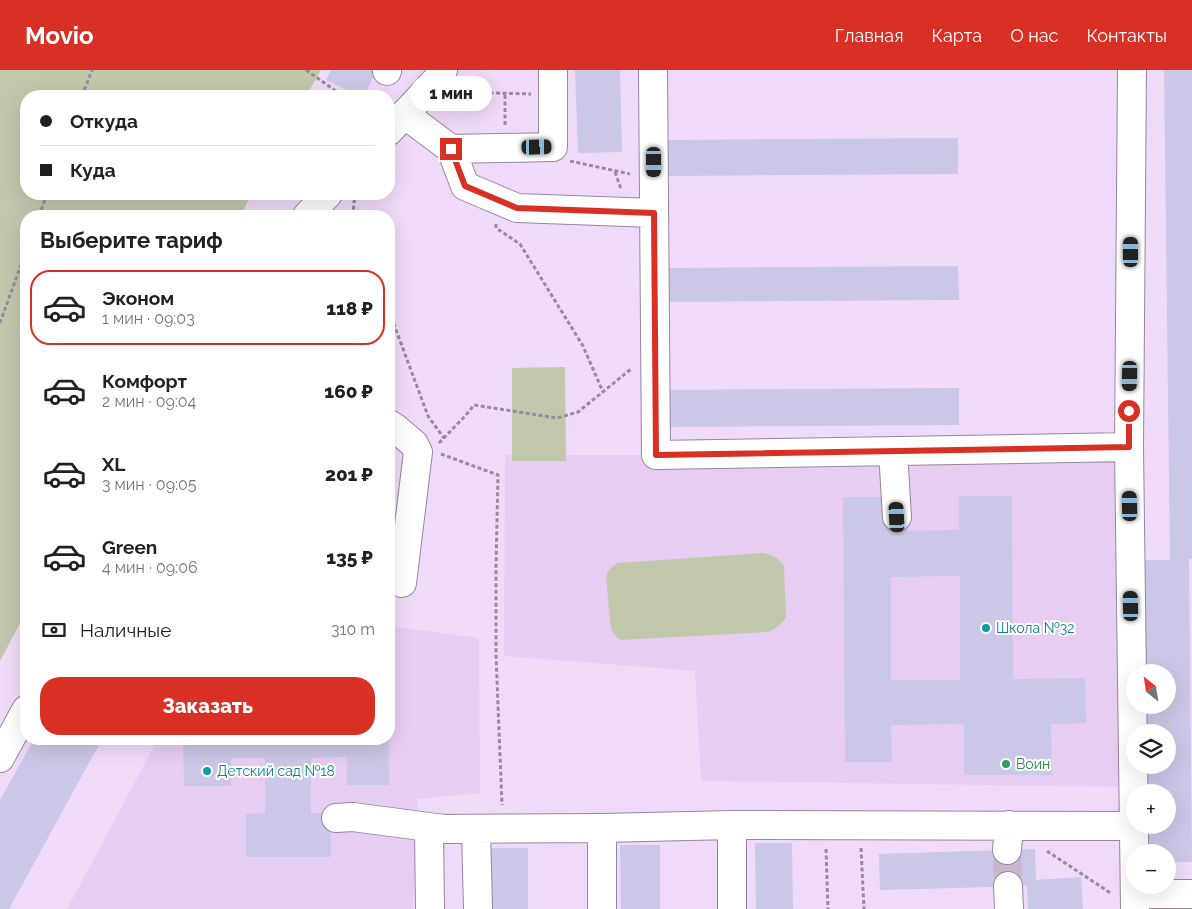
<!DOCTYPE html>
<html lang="ru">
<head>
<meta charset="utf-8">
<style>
	body { margin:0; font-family:Raleway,sans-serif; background:#f6f6f6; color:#202124; height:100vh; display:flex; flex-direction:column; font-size:19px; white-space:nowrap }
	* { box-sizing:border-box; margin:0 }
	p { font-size:16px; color:#757577 }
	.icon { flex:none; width:28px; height:28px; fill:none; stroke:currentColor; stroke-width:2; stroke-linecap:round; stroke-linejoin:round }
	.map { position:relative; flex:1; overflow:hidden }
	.drawer { position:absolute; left:20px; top:140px; width:375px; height:535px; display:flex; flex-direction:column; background:#fff; border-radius:20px; box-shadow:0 5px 20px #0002 }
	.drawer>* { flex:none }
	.hud { position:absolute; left:20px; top:20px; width:375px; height:110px; border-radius:20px; box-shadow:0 5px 20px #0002; display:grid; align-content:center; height:110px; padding:0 20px; background:#fff }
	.needle { width:32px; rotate:330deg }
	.buttons { position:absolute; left:1126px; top:594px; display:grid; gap:10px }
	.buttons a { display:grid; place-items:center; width:50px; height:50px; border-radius:50%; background:#fff; box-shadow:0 5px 20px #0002; font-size:25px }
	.end { position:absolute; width:22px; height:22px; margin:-11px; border:6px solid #d93025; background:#fff; box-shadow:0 0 0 2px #fff }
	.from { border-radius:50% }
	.bubble { position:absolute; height:35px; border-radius:18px; background:#fff; box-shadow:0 5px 20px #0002; font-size:16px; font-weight:800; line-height:35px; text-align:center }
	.car { position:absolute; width:15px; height:30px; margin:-15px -8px; border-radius:6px; box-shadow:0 0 4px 1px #0007; background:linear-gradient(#222 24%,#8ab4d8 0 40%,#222 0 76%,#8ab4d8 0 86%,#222 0) }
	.hud b { display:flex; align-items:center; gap:18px; height:48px; font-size:19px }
	.hud b+b { border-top:1px solid #e0e0e0 }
	.hud i { width:12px; height:12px; background:#202124 }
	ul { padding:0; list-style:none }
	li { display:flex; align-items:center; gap:15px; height:75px; margin:0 10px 8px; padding:0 10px; border:2px solid transparent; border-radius:20px }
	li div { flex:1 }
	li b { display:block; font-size:19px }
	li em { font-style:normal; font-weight:800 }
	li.active { border-color:#d93025 }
	li>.icon { width:45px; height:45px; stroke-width:1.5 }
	h2 { padding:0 20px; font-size:22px; line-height:60px }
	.pay { display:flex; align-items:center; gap:12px; height:55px; padding:0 20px; font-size:19px }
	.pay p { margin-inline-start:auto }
	.cta { display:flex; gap:10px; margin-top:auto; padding:10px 20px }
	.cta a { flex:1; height:58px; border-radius:20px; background:#d93025; color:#fff; font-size:20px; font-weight:800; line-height:58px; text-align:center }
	header { display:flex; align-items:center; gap:30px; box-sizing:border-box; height:70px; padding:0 25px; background:#d93025; color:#fff }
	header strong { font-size:24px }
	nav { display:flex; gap:28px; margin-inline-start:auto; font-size:18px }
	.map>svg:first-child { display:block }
	.built { fill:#e8cdf3 }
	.green { fill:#c1c8ac }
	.building { fill:#cbc7e6; fill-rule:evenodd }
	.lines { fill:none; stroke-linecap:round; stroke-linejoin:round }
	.minor-tunnel { stroke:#c8b5d0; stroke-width:28; stroke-dasharray:28 14; stroke-linecap:butt }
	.minor-casing { stroke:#9984a1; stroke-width:30 }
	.path { stroke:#9a8aa1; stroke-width:3; stroke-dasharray:4 2.5; stroke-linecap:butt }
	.minor { stroke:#fff; stroke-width:28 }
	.route { stroke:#d93025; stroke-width:6 }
	.culture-dot { fill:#0f9aa8; stroke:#fff; stroke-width:2 }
	.leisure-dot { fill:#2e9e5b; stroke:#fff; stroke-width:2 }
	.labels { text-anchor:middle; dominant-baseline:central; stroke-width:4; stroke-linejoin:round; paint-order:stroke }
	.culture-label { font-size:14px; fill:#0d838f; stroke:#fff; text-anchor:start }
	.leisure-label { font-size:14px; fill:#27864d; stroke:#fff; text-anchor:start }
</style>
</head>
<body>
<header>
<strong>Movio</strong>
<nav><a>Главная</a><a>Карта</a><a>О нас</a><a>Контакты</a></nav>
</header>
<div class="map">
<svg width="1192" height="839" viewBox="0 0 1192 839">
	<rect width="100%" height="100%" fill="#f0daf9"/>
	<path class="built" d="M 1129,377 L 1126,717 L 701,711 L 695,601 L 504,586 L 505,385 L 656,385 Z
		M 389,556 L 479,568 L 480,723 L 418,729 L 413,839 L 67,839 L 158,669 L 389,669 Z"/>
	<path class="green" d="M 0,0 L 321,0 L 306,26 L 26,26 L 26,124 L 252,124 L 240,146 L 26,146 L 26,542 L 0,591 Z
		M 565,297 L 566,391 L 512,391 L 512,298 Z
		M 763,483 C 773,485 779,488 784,496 L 786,547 C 782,554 776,559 768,562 L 621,570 L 617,568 L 611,559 L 606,507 C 608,500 612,496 618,493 Z"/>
	<path class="building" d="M 331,0 L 377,0 L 364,26 L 359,26 L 326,10 Z
		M 575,0 L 620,0 L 622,82 L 578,83 Z
		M 1164,0 L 1192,0 L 1192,489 L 1189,489 L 1192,792 L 1168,792 L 1168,782 L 1148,782 L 1147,755 L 1168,755 L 1168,722 L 1147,722 L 1147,695 L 1168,695 L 1168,662 L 1147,662 L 1146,635 L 1168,635 L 1168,602 L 1146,602 L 1145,490 L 1170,490 Z
		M 958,68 L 958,104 L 667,106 L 667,70 Z
		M 958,196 L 959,230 L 668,232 L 668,198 Z
		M 959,318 L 959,355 L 668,357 L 668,320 Z
		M 959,426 L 1012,426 L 1013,609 L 1085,608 L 1086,653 L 1051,654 L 1052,705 L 964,705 L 964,654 L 891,655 L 892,692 L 845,692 L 843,427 L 890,427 L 891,461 L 959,460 ZM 960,506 L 960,610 L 891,610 L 891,507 Z
		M 34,669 L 102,669 L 9,839 L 0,839 L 0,730 Z
		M 183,669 L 231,669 L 231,671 L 265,671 L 265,669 L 311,669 L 311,671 L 347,671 L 347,669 L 389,669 L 389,715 L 347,715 L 347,687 L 311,688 L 311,743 L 331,743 L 331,787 L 246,787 L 246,744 L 265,743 L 265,688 L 231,688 L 231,716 L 184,716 Z
		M 755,773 L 792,773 L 793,839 L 756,839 Z
		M 620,775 L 660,775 L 660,839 L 621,839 Z
		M 491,778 L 528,778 L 528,839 L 491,839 Z
		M 1035,779 L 1036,810 L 1081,807 L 1083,839 L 1028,839 L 1027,816 L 880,820 L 879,784 Z"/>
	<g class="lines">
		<path class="minor-tunnel" d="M 1007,780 L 1008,816"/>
		<g class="minor-casing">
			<path id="minor" d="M 653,0 L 656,385 L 1129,377
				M 1132,0 L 1129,377 L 1135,839
				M 387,1 L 387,0
				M 404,44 L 451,79 L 553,77 L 553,0
				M 389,61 L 439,7 L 443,0
				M 451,79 L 465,116 L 517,138 L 654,143
				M 307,146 L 328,124
				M 389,354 L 394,357 L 414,374 L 418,382 L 402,513
				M 893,381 L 897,447
				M 0,688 L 26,640
				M 336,748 L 353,747 L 444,759
				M 732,755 L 732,839
				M 602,758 L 602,839
				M 476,759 L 478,839
				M 1007,780 L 1009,755
				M 1008,816 L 1009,839
				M 1135,824 L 1192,824
				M 430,839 L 429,759 L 602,758 L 732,755 L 1133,756"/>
		</g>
		<path class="path" d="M 306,0 L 343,26
			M 457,22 L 531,24
			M 82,26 L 92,0
			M 505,55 L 505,23
			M 570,91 L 630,104
			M 615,102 L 621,119
			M 39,146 L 47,124
			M 354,146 L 353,143 L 355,124
			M 496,154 L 496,158 L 520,174 L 583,276 L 603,322
			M 389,241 L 428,346 L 444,368
			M 0,253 L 26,181
			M 439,373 L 466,345 L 474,335 L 557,348 L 578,342 L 631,299
			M 441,384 L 498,405 L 496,496 L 496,585 L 502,735
			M 861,778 L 864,839
			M 826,779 L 828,839
			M 1047,781 L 1112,824"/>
		<use href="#minor" class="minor"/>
	</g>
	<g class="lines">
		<path class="route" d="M 451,79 L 465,116 L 517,138 L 654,143 L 656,385 L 1129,377 L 1129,341"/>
	</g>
	<g class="culture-dot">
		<circle cx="986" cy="558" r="5"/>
		<circle cx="207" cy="701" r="5"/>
	</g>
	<circle class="leisure-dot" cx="1006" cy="694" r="5"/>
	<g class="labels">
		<g class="culture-label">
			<text x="996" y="558">Школа №32</text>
			<text x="217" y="701">Детский сад №18</text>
		</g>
		<g class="leisure-label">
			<text x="1016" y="694">Воин</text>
		</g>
	</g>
</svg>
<div class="buttons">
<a><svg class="needle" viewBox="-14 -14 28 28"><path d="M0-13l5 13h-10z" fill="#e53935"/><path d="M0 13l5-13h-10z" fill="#757577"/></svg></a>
<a><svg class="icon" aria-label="layers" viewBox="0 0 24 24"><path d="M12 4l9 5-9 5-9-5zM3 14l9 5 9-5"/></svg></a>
<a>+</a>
<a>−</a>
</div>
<i class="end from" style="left:1129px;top:341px"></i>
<i class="end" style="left:451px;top:79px"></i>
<div class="bubble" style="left:410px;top:6px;width:82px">1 мин</div>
<i class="car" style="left:537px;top:77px;rotate:89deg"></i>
<i class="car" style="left:654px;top:92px;rotate:180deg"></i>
<i class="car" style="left:1131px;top:182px;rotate:0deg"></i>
<i class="car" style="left:1130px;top:306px;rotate:181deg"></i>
<i class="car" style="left:1130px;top:436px;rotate:359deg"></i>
<i class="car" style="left:897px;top:447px;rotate:357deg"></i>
<i class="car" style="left:1131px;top:536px;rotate:359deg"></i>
<div class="hud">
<b><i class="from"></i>Откуда</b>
<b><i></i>Куда</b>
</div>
<section class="drawer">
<h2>Выберите тариф</h2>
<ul>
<li class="active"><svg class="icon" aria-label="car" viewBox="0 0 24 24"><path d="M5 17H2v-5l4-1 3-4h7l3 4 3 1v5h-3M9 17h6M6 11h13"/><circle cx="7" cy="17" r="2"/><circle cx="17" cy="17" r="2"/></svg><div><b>Эконом</b><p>1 мин · 09:03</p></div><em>118 ₽</em></li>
<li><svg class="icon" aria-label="car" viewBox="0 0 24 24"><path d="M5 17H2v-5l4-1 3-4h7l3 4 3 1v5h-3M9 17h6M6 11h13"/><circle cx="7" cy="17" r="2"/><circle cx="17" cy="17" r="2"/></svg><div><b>Комфорт</b><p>2 мин · 09:04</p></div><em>160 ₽</em></li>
<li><svg class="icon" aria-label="car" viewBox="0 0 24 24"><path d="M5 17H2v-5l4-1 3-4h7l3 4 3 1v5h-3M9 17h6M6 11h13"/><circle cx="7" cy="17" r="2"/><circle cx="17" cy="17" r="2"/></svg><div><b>XL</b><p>3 мин · 09:05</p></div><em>201 ₽</em></li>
<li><svg class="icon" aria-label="car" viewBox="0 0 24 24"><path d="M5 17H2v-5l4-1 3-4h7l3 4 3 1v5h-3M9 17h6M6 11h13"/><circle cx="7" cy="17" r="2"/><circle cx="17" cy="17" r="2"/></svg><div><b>Green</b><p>4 мин · 09:06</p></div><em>135 ₽</em></li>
</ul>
<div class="pay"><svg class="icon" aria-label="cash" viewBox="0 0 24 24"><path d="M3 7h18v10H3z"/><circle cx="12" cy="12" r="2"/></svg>Наличные<p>310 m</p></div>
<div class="cta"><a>Заказать</a></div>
</section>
</div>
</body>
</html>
